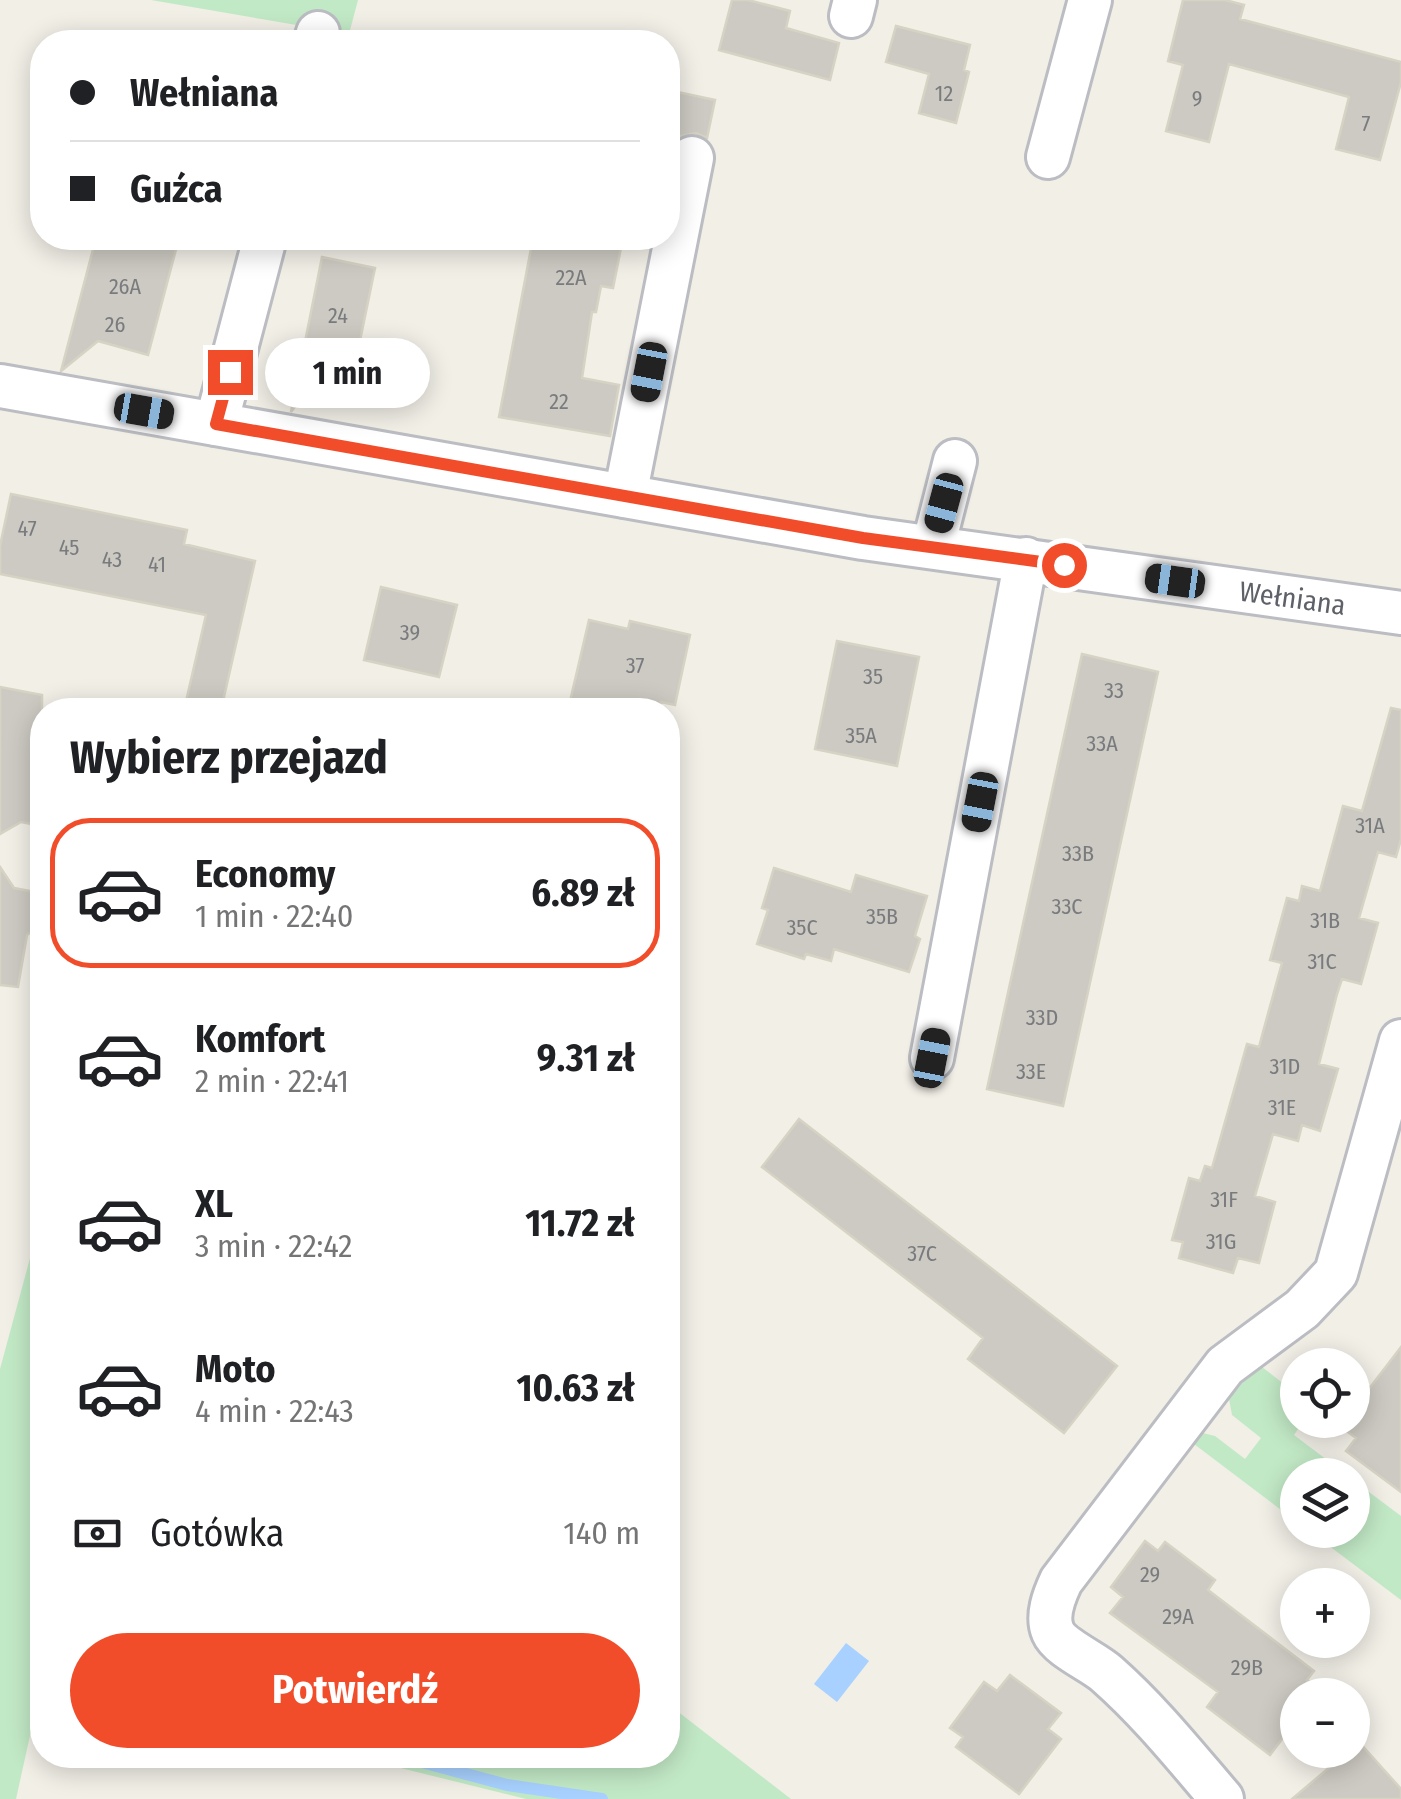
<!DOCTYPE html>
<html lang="pl">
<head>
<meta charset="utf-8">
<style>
	body { margin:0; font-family:"Fira Sans Condensed",sans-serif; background:#f6f6f6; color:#202124; height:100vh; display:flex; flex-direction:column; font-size:38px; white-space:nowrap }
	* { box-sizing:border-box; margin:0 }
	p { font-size:32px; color:#757577 }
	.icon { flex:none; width:55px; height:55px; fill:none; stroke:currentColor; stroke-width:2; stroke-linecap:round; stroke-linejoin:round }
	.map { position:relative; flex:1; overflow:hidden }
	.details { position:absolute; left:30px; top:698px; width:650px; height:1070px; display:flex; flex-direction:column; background:#fff; border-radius:40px; box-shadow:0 5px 25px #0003 }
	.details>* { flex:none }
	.banner { position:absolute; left:30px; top:30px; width:650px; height:220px; border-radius:40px; box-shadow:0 5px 25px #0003; display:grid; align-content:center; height:220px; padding:0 40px; background:#fff }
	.buttons { position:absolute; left:1280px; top:1348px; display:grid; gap:20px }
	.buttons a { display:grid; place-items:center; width:90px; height:90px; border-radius:50%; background:#fff; box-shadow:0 5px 25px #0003; font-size:50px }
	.end { position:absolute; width:45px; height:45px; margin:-22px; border:12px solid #f24d2b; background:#fff; box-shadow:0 0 0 5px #fff }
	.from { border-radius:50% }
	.bubble { position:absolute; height:70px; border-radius:35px; background:#fff; box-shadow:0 5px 25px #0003; font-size:32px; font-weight:700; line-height:70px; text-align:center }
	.car { position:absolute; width:30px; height:60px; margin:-30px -15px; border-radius:12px; box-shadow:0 0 8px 2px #0007; background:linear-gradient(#222 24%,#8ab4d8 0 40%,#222 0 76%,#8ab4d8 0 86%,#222 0) }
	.banner b { display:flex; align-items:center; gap:35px; height:95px; font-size:38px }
	.banner b+b { border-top:2px solid #e0e0e0 }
	.banner i { width:25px; height:25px; background:#202124 }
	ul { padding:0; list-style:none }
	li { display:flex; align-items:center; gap:30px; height:150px; margin:0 20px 15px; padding:0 20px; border:5px solid transparent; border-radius:40px }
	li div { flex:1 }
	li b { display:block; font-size:38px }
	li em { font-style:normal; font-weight:700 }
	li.on { border-color:#f24d2b }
	li>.icon { width:90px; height:90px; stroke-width:1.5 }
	h2 { padding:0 40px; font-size:45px; line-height:120px }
	.pay { display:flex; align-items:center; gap:25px; height:110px; padding:0 40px; font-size:38px }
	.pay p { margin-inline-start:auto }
	.cta { display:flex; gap:20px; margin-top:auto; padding:20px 40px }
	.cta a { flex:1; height:115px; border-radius:60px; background:#f24d2b; color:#fff; font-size:40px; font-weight:700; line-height:115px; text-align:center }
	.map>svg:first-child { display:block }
	.green { fill:#c2e9c6 }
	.water { fill:#a8d1ff }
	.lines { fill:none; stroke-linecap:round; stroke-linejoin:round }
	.stream { stroke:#a8d1ff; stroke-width:12 }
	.building { fill:#cccac2; stroke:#d6d2c4; stroke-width:2.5 }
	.minor-casing { stroke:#bbbdc2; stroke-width:48 }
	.minor { stroke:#fff; stroke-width:42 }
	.route { stroke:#f24d2b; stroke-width:12 }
	.labels { text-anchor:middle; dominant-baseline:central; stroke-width:8; stroke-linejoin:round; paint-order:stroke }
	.number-label { font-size:22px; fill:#7a7b7e }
	.street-label { font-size:28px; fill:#5e6167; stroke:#fff }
</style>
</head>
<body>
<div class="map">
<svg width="1401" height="1799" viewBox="0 0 1401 1799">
	<rect width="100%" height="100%" fill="#f1efe6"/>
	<path class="green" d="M 151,0 L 358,0 L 349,34 Z
		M 42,1214 L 42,1694 L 39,1695 L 16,1799 L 0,1799 L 0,1369 Z
		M 1262,1367 L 1297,1394 L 1298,1420 L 1304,1420 L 1294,1435 L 1347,1475 L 1298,1475 L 1297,1522 L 1194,1444 L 1203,1433 L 1215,1436 L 1245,1459 L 1261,1438 L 1232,1415 L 1229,1399 L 1248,1376 Z
		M 1353,1480 L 1401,1516 L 1401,1600 L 1308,1530 L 1352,1530 Z
		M 668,1704 L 791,1799 L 526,1799 L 348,1755 L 668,1755 Z"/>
	<path class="water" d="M 846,1643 L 869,1661 L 837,1702 L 814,1684 Z"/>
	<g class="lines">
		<path class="stream" d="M 396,1755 L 507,1785 L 602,1799"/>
	</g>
	<path class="building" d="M 732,0 L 748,0 L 790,11 L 786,28 L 839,43 L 830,80 L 719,50 Z
		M 1183,0 L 1225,0 L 1244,5 L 1240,19 L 1401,62 L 1401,82 L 1380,160 L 1336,149 L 1349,97 L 1229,64 L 1209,142 L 1166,131 L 1183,65 L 1168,61 Z
		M 896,26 L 970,45 L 964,70 L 969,72 L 956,123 L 919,113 L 929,74 L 886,62 Z
		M 668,90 L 715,100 L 707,138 L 696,133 L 681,136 L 668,134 Z
		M 96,238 L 179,238 L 148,355 L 98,341 L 61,371 Z
		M 533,238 L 623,238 L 613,288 L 601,286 L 596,312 L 592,312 L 582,378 L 619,385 L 610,436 L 499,417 Z
		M 322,257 L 375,268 L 356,360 L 332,355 L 291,412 Z
		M 11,494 L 187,530 L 184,544 L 255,561 L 221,710 L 184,710 L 206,615 L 0,574 L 0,546 Z
		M 381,587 L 457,605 L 439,677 L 364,660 Z
		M 589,620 L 628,629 L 630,621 L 690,635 L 675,705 L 661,702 L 660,710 L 568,710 Z
		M 837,641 L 919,657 L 897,766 L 815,749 Z
		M 1082,654 L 1158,672 L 1063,1106 L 987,1089 Z
		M 0,687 L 42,695 L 42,826 L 21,822 L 0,834 Z
		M 1391,708 L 1401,710 L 1401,839 L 1396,857 L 1378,852 L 1359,918 L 1378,923 L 1361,984 L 1342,979 L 1337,994 L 1319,1064 L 1338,1069 L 1320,1131 L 1302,1125 L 1298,1141 L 1273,1134 L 1255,1196 L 1275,1202 L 1259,1263 L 1238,1258 L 1233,1273 L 1179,1258 L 1183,1242 L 1172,1240 L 1189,1178 L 1200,1181 L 1205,1166 L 1212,1168 L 1247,1044 L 1259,1047 L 1263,1032 L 1282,963 L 1270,960 L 1287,898 L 1299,901 L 1302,886 L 1320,891 L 1343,806 L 1362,811 Z
		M 0,867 L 14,888 L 35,892 L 31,913 L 40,926 L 27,935 L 18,987 L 0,985 Z
		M 774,868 L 851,892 L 856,875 L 927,896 L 915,936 L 920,939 L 909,972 L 834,949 L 831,961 L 806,954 L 804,959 L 757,944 L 768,910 L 762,908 Z
		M 799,1119 L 1117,1366 L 1064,1433 L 968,1359 L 983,1338 L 762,1167 Z
		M 1401,1347 L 1401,1492 L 1346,1451 L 1356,1438 L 1341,1427 L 1346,1420 L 1352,1420 L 1352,1411 Z
		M 1145,1541 L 1158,1551 L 1165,1542 L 1215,1580 L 1208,1590 L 1314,1671 L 1307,1680 L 1319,1690 L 1315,1695 L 1298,1695 L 1298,1718 L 1270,1755 L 1207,1707 L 1218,1692 L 1110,1613 L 1123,1597 L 1111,1587 Z
		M 1010,1675 L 1061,1713 L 1048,1729 L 1061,1739 L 1019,1794 L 956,1747 L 963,1737 L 950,1728 L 984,1682 L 997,1691 Z
		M 1359,1742 L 1401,1789 L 1401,1799 L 1292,1799 L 1350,1750 L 1352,1750 Z"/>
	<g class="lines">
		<g class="minor-casing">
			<g id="minor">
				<path d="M 851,16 L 855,0"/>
				<path d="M 315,42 L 318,33"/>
				<path d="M 1048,157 L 1090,0"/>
				<path id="s1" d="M 0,386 L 863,538 L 1401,613"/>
				<path d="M 216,424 L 265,238"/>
				<path d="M 625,496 L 692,158"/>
				<path d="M 933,547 L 955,461"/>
				<path d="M 932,1058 L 1026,559"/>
				<path d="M 1222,1799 C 1185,1756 1150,1712 1107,1674 C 1094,1662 1060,1648 1053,1632 C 1046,1616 1054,1596 1061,1581 L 1225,1366 L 1302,1309 L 1336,1273 L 1401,1041"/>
			</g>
		</g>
		<use href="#minor" class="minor"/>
	</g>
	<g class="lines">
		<path class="route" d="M 230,372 L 216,424 L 863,538 L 1064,565"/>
	</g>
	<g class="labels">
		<g class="number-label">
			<text x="944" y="93">12</text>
			<text x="1197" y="98">9</text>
			<text x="1366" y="123">7</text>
			<text x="571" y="277">22A</text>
			<text x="125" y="286">26A</text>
			<text x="338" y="315">24</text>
			<text x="115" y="324">26</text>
			<text x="559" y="401">22</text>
			<text x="27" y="528">47</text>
			<text x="69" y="547">45</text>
			<text x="112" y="559">43</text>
			<text x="157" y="564">41</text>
			<text x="410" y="632">39</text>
			<text x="635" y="665">37</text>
			<text x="873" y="676">35</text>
			<text x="1114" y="690">33</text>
			<text x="861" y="735">35A</text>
			<text x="1102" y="743">33A</text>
			<text x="1370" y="825">31A</text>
			<text x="1078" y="853">33B</text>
			<text x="1067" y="906">33C</text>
			<text x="882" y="916">35B</text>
			<text x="1325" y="920">31B</text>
			<text x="802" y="927">35C</text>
			<text x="1322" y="961">31C</text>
			<text x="1042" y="1017">33D</text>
			<text x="1285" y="1066">31D</text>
			<text x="1031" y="1071">33E</text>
			<text x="1282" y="1107">31E</text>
			<text x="1224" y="1199">31F</text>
			<text x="1221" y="1241">31G</text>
			<text x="922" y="1253">37C</text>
			<text x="1150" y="1574">29</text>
			<text x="1178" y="1616">29A</text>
			<text x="1247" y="1667">29B</text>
		</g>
		<g class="street-label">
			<text stroke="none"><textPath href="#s1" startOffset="1310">Wełniana</textPath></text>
		</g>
	</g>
</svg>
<div class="buttons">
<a><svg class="icon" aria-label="locate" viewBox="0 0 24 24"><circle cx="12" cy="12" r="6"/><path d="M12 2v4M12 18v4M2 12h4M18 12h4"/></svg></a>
<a><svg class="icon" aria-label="layers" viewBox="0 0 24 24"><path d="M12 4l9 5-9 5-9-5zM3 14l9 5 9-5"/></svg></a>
<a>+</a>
<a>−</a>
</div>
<i class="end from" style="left:1064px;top:565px"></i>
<i class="end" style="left:230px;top:372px"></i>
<div class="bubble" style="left:265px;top:338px;width:165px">1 min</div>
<i class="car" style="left:649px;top:372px;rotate:191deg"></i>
<i class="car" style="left:144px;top:411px;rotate:100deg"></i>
<i class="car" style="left:944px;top:503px;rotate:195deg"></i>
<i class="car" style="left:1175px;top:581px;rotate:278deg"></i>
<i class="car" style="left:980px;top:802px;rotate:191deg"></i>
<i class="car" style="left:932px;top:1058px;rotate:11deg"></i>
<div class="banner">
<b><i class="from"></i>Wełniana</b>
<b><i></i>Guźca</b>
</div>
<section class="details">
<h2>Wybierz przejazd</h2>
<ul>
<li class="on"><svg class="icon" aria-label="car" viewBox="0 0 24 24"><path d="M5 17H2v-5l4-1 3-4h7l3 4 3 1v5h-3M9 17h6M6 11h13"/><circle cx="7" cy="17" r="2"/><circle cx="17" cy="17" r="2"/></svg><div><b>Economy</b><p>1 min · 22:40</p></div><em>6.89 zł</em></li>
<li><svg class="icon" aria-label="car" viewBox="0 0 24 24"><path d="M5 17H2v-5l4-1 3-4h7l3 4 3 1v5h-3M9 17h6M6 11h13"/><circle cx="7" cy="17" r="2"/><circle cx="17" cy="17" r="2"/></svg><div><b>Komfort</b><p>2 min · 22:41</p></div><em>9.31 zł</em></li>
<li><svg class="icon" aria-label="car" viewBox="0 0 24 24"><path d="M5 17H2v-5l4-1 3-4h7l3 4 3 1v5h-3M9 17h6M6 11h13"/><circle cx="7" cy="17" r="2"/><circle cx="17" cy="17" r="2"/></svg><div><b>XL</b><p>3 min · 22:42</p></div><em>11.72 zł</em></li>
<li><svg class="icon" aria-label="car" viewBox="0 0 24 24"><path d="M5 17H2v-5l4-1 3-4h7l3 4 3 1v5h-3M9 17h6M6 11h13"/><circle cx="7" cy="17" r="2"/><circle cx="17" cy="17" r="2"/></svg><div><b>Moto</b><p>4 min · 22:43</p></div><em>10.63 zł</em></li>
</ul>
<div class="pay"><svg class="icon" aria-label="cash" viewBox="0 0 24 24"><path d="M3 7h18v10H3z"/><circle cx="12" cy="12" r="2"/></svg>Gotówka<p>140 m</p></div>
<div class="cta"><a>Potwierdź</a></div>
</section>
</div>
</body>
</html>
